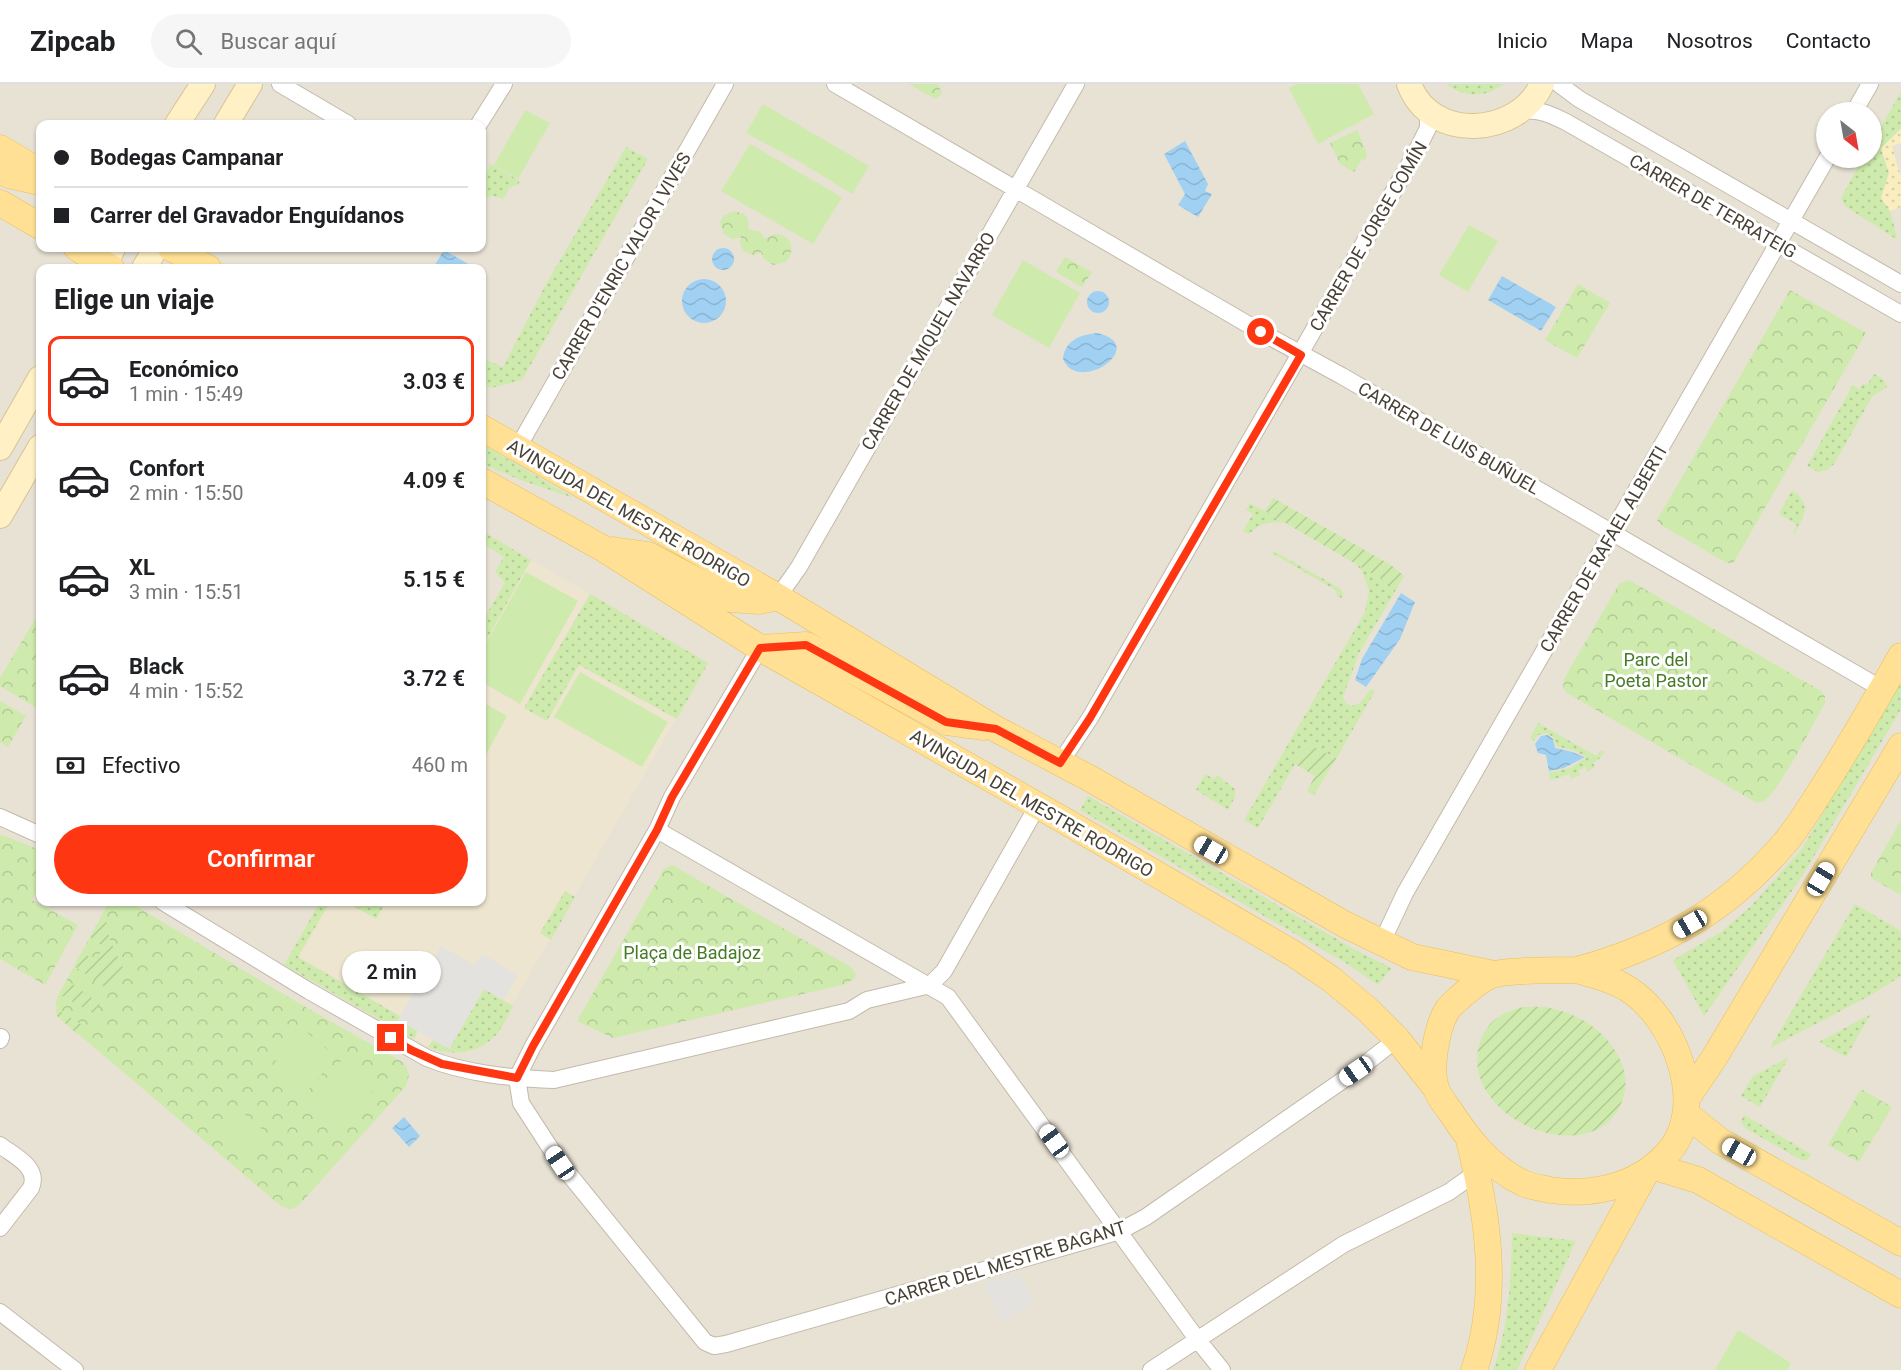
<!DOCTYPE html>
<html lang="es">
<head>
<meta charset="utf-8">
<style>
	body { margin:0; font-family:Roboto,sans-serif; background:#f6f6f6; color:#202124; height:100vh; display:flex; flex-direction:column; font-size:22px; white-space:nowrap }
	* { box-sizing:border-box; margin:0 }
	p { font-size:20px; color:#757577 }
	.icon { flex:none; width:33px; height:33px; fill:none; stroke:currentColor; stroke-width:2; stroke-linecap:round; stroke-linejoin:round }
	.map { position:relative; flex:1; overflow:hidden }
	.drawer { position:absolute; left:36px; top:180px; width:450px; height:642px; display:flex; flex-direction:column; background:#fff; border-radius:12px; box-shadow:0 2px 4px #0004 }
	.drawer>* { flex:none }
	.top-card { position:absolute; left:36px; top:36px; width:450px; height:132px; border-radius:12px; box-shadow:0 2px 4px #0004; display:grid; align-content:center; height:132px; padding:0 18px; background:#fff }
	.needle { width:39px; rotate:149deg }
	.controls { position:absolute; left:1816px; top:18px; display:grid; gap:12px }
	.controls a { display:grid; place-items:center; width:66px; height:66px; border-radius:50%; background:#fff; box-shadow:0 2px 4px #0004; font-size:30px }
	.end { position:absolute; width:27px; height:27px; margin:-14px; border:8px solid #ff3612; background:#fff; box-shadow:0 0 0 3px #fff }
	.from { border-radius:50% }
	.bubble { position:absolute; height:42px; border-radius:21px; background:#fff; box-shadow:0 2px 4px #0004; font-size:20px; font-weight:600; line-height:42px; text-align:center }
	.car { position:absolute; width:18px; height:36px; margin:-18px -9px; border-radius:8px; box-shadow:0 0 4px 2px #0007; background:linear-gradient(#fff 24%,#345 0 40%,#fff 0 76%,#345 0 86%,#fff 0) }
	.top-card b { display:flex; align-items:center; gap:21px; height:57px; font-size:22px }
	.top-card b+b { border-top:2px solid #e0e0e0 }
	.top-card i { width:15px; height:15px; background:#202124 }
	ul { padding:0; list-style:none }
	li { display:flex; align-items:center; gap:18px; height:90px; margin:0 12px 9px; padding:0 6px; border:3px solid transparent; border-radius:12px }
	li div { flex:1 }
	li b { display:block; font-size:22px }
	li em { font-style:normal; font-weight:600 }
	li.selected { border-color:#ff3612 }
	li>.icon { width:54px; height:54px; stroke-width:1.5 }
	h2 { padding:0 18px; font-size:27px; line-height:72px }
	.pay { display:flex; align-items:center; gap:15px; height:66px; padding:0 18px; font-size:22px }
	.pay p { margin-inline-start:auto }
	.primary-button { display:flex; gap:12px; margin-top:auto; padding:12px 18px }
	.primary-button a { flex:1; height:69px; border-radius:36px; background:#ff3612; color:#fff; font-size:24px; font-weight:600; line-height:69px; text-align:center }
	header { display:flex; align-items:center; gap:36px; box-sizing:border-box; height:84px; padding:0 30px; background:#fff; border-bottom:2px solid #e0e0e0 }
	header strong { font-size:28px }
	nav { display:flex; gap:33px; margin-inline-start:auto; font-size:21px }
	.search { width:420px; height:54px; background:#f6f6f6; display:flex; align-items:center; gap:15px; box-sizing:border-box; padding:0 21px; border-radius:33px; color:#757577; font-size:22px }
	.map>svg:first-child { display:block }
	.residential { fill:#e8e2d4; fill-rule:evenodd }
	.education { fill:#ede5cf }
	.grass { fill:url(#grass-dots) }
	.sand { fill:url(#sand-dots) }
	.park { fill:url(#park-crowns) }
	.garden { fill:url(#garden-furrows) }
	.pitch { fill:#ceeaad }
	.parking { fill:#e4e2de }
	.water { fill:url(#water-waves) }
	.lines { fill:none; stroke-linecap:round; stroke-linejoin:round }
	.street-casing { stroke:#c3baab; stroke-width:18 }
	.secondary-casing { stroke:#d6c494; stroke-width:26 }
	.primary-casing { stroke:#e8bf60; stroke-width:27 }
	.street { stroke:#fff; stroke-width:16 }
	.secondary { stroke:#fff1c5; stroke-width:24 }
	.primary { stroke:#ffe094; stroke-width:26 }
	.route { stroke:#ff3612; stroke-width:8 }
	.labels { text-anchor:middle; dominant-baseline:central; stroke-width:6; stroke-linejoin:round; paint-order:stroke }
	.street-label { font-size:18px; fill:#474035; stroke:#fff }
	.park-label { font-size:18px; fill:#467b26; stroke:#fff }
</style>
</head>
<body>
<header>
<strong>Zipcab</strong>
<div class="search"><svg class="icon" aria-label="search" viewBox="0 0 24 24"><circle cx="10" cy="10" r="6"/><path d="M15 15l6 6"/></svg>Buscar aquí</div>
<nav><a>Inicio</a><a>Mapa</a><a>Nosotros</a><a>Contacto</a></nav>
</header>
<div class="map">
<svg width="1901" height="1286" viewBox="0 0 1901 1286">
	<defs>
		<pattern id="grass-dots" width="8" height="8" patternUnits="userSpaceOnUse" patternTransform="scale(1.5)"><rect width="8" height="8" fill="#ceeaad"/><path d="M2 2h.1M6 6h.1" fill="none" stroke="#b2ca95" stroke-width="1.8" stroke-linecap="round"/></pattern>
		<pattern id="sand-dots" width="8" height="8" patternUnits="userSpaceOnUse" patternTransform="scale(1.5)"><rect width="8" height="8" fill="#faeec0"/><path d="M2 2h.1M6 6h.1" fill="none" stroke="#d8cda6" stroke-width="1.8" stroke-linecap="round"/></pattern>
		<pattern id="park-crowns" width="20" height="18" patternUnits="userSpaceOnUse" patternTransform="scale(1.5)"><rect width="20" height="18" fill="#ceeaad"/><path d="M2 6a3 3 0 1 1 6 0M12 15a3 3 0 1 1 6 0" fill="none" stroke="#b2ca95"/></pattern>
		<pattern id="garden-furrows" width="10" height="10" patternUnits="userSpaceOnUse" patternTransform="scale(1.5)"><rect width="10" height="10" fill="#ceeaad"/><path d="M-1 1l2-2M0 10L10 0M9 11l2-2" fill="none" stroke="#b2ca95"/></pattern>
		<pattern id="water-waves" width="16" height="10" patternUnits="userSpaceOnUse" patternTransform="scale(1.5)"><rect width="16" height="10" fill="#a0d1f3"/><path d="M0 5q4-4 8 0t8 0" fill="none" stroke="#8bb4d1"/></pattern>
	</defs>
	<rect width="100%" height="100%" fill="#f4f0e6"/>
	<path class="residential" d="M 0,0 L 1901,0 L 1901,1286 L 0,1286 ZM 1827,28 L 1872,28 L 1872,74 L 1827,74 ZM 40,40 L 482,40 L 482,164 L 40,164 ZM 40,184 L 482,184 L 482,818 L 40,818 Z"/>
	<path class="education" d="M 521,470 L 708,579 L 495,951 L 486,959 L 468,968 L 444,967 L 428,963 L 284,881 L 320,818 L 482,818 L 482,538 Z"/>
	<path class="grass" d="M 1446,0 L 1504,0 C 1485,14 1465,14 1446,0 Z
		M 1901,8 L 1901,45 L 1881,65 L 1889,89 L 1881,114 L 1890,127 L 1897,153 L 1896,155 L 1845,122 L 1841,114 L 1863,74 L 1872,74 L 1872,58 Z
		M 626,63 L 648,75 L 522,296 L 491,304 L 482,298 L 482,274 L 503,283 L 545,202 Z
		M 491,80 L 520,97 L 518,101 L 510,103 L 503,115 L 493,112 L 482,115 L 482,95 Z
		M 1874,290 L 1883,295 L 1887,303 L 1872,313 L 1834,380 L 1827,386 L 1818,388 L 1807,382 L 1853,301 L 1859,305 L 1863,299 L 1867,301 Z
		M 482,360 L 574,414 L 521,396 L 482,380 Z
		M 1792,406 C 1813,420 1804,431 1795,449 L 1793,448 L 1797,441 L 1779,430 Z
		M 1250,419 L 1285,439 C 1271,437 1259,439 1249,450 L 1243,447 L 1253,430 L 1246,426 Z
		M 482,447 L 531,476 L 482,564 L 482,538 L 505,498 L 495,488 L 504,473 L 482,459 Z
		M 1274,467 L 1341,505 L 1343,511 L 1341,514 L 1336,511 L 1337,507 L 1272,469 Z
		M 1355,479 L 1397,504 L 1359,569 L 1343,613 L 1346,619 L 1352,622 L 1360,619 L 1371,605 L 1375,607 L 1336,675 L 1307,659 L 1258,744 L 1244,736 L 1365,528 L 1369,506 L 1362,487 Z
		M 590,510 L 708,579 L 677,635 L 579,581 L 547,637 L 524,624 Z
		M 1901,597 L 1901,625 L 1803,791 L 1704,932 L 1673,876 L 1721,848 L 1750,823 L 1801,766 Z
		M 1538,639 L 1596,672 L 1601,666 L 1604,668 L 1600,674 L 1593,679 L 1595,683 L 1588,687 L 1585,683 L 1578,687 L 1580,691 L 1571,695 L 1570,690 L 1551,696 L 1548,689 L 1570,684 L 1587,673 L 1575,667 L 1556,662 L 1553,653 L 1546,649 L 1538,651 L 1534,657 L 1530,654 Z
		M 1205,690 L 1214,695 L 1217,691 L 1235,705 L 1235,713 L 1228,726 L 1196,706 Z
		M 1088,712 L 1361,869 L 1392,884 L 1378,901 L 1346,879 L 1080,726 Z
		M 565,807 L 575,813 L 551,856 L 540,849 Z
		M 320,818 L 330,818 L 298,873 L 400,932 L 399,936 L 418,947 L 414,955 L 284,881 Z
		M 346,818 L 386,818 L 376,835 Z
		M 1855,820 L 1901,847 L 1901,892 L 1871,911 L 1770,964 Z
		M 484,905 L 513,922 C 508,931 503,943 496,951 C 479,970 451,973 428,963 L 433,956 L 449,965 Z
		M 1871,930 L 1846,973 L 1819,958 Z
		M 1789,973 L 1760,1023 L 1741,1012 L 1753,992 Z
		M 1744,1031 L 1811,1070 L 1807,1076 L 1801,1076 L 1745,1044 L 1741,1037 Z
		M 1512,1149 L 1576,1157 L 1517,1286 L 1493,1286 C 1509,1243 1511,1194 1512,1149 Z"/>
	<path class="sand" d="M 1901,45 L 1901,59 L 1892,62 L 1901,94 L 1901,123 L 1890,127 L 1881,114 L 1889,89 L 1881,64 Z"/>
	<path class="park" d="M 909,0 L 938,0 L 942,10 L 935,15 Z
		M 1357,46 L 1367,70 L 1365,76 L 1362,75 L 1354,88 L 1340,80 L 1330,59 Z
		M 734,127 L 744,130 L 748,135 L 749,146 L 759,147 L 765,155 C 782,141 801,160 786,178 L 773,181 L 763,174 L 761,168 L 754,171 L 744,168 L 740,160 L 741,153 L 732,155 L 724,150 L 720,139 L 723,132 Z
		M 1065,173 L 1092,188 L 1082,203 L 1056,188 Z
		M 1578,200 L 1610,219 L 1577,274 L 1545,256 Z
		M 1790,206 L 1866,249 L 1735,476 L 1733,479 L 1727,479 L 1661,441 L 1657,436 Z
		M 1629,496 L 1821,607 L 1825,612 L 1825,619 C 1813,640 1781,704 1765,716 C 1762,718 1761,718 1757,719 L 1567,609 L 1563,603 L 1564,595 L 1619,500 Z
		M 40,527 L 40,626 L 0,602 L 0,594 Z
		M 0,617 L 26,632 L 8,663 L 0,658 Z
		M 1901,736 L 1901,811 L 1871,794 L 1871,789 Z
		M 0,750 L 40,766 L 40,800 L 32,816 L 78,841 L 45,901 L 0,875 Z
		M 672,781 L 851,883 L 856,890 L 855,894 L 846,900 L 613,954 L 577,937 L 664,785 Z
		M 112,818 L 129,818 L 295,917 L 404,979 C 410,988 410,994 405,1003 L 298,1122 L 290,1125 L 280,1121 L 57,932 L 56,918 L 59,910 L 108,820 Z
		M 1861,1005 L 1892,1023 L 1859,1078 L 1828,1061 Z"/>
	<path class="garden" d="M 1273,414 L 1391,481 L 1404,492 L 1397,504 L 1265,427 Z
		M 1307,659 L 1336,675 L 1314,711 L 1307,707 L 1315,692 L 1295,680 Z
		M 104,827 L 110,856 L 124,886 L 109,906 L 74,882 L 82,868 L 95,877 L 104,863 L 90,853 Z
		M 67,896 L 100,920 L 93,929 L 59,910 Z
		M 1546,923 C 1558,926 1570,929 1581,935 C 1612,952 1638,989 1619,1024 C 1612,1038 1598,1047 1584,1050 C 1533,1061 1462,1014 1480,958 C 1485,942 1498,930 1515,925 C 1524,922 1536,923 1546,923 Z
		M 56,925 L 84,942 L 77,950 L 57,932 Z"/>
	<path class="pitch" d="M 1297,0 L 1358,0 L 1374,30 L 1318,60 L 1289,4 Z
		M 763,20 L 869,82 L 852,110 L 800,78 L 746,49 Z
		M 525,26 L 550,39 L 518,95 L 494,81 Z
		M 750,60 L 842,113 L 813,160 L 721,107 Z
		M 1469,141 L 1498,157 L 1468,208 L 1439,191 Z
		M 1023,176 L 1080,209 L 1049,264 L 992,231 Z
		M 526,488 L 578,517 L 520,620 L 482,598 L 482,566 Z
		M 580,588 L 668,638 L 642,683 L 554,633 Z
		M 482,618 L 507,632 L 482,678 L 482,617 Z
		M 303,945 L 336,973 L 299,1017 L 266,989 Z
		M 341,977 L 374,1005 L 337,1049 L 304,1021 Z
		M 238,1025 L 269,1051 L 252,1070 L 221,1045 Z
		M 1738,1246 L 1791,1279 L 1787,1286 L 1715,1286 Z"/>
	<path class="parking" d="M 441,862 L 475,881 L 482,870 L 518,891 L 504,916 L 484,905 L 449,965 L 398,936 Z
		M 1020,1190 L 1034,1218 L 1002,1238 L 983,1199 Z"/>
	<path class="water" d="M 1185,57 L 1208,100 L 1205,107 L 1212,110 L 1198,133 L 1178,121 L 1185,110 L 1164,70 Z
		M712 175a11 11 0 1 1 22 0a11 11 0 1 1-22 0Z
		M 444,166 L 470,181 L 468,184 L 433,184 Z
		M 1502,192 L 1556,223 L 1541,247 L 1488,216 Z
		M682 217a22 22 0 1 1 44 0a22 22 0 1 1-44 0Z
		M1087 218a11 11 0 1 1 22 0a11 11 0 1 1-22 0Z
		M 1097,249 C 1151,261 1078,312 1063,275 C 1065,256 1080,251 1097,249 Z
		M 1401,509 L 1415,518 L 1400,555 L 1366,603 L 1355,596 L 1362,575 Z
		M 1548,651 L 1553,655 L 1555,664 L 1569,667 L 1585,673 L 1564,684 L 1549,687 L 1546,671 L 1538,669 L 1535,660 L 1541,652 Z
		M 404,1033 L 420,1052 L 409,1063 L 392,1044 Z"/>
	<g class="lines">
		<g class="street-casing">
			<path id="street" d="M 280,0 L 348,40
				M 835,0 L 1261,248 L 1342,292 L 1882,605
				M 1559,0 L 1579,15 L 1901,200
				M 1521,27 C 1539,25 1550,30 1566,38 L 1901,230
				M 1854,28 L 1870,0
				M 479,40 L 504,0
				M 517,365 L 725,0
				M 778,513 L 799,483 L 1076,0
				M 760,564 L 672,713 L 657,746 L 533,962 L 517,994 L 521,1019 L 560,1079 L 705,1258 L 714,1262 L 726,1260 L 1120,1147 L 1146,1133 L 1356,987 L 1397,955
				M 1060,679 L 1090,634 L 1414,72 L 1428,44 L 1428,26
				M 0,733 L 40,751
				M 657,746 L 948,913 L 1197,1255 L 1222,1286
				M 163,818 L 309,907 L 427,974 C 466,990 512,994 554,996 L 849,927 L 867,916 L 930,901 L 944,887 L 1038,721
				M 1382,858 L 1405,809 L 1827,74
				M 0,956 L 1,953
				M 0,1061 C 14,1072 40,1083 31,1104 L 0,1144
				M 0,1228 L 75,1286
				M 1151,1286 L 1344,1160 L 1449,1108 L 1477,1088"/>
		</g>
		<g class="secondary-casing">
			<path id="secondary" d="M 1409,0 C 1431,59 1518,53 1542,0
				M 177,40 L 203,0
				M 226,40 L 250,0
				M 104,184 L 113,164
				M 144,184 L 156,164
				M 0,364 L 40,294
				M 0,432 L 40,363"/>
		</g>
		<g class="primary-casing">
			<path id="primary" d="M 0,64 L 40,88
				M 0,87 L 9,91 L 40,98
				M 0,119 L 40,142
				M 77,164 L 111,184
				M 171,164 L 208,184
				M 482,344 L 778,513 L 996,645 L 1089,694 L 1344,840 L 1412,873 L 1494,890
				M 482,397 L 604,465 L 760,564 L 1065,737 L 1294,870 L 1331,895 L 1367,925 L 1397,955 L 1435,1003
				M 613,466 L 648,471 L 731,515 L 759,517 L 778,513
				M 760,564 L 806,561 L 947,638 L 984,643
				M 1577,886 C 1594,891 1613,895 1628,905 C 1676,935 1710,1026 1666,1071 C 1636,1103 1592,1112 1550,1106 C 1541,1104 1531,1103 1523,1099 C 1491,1084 1469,1056 1450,1027 C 1445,1020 1438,1012 1436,1004 C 1429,984 1437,941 1448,925 C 1451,921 1455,918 1458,915 C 1468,906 1482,893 1495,890 C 1518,885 1553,887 1577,886 Z
				M 1577,886 C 1661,863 1726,827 1783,761 C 1800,742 1813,718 1827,697 C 1853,656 1877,614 1901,572
				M 1687,1014 L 1714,974 L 1901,662
				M 1686,1030 L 1720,1057 L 1901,1159
				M 1469,1056 C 1488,1130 1500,1212 1474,1286
				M 1655,1083 L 1698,1096 L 1901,1211
				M 1538,1286 L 1645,1090"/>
		</g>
		<use href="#street" class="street"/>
		<use href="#secondary" class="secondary"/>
		<use href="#primary" class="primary"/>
	</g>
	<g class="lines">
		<path class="route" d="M 391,954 L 411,966 L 442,980 L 517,994 L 533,962 L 657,746 L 672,713 L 760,564 L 806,561 L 946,638 L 996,645 L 1060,679 L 1090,634 L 1301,271 L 1261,248"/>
	</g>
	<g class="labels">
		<g class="street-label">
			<text transform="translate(1713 122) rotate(30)">CARRER DE TERRATEIG</text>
			<text transform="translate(1368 152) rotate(-60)">CARRER DE JORGE COMÍN</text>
			<text transform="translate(621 182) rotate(-60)">CARRER D'ENRIC VALOR I VIVES</text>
			<text transform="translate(928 257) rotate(-60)">CARRER DE MIQUEL NAVARRO</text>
			<text transform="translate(1449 354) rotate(30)">CARRER DE LUIS BUÑUEL</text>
			<text transform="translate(629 429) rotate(30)">AVINGUDA DEL MESTRE RODRIGO</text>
			<text transform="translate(1603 465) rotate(-60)">CARRER DE RAFAEL ALBERTI</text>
			<text transform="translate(1032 719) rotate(30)">AVINGUDA DEL MESTRE RODRIGO</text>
			<text transform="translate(1005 1179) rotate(-17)">CARRER DEL MESTRE BAGANT</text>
		</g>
		<g class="park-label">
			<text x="1656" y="575">Parc del<tspan x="1656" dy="21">Poeta Pastor</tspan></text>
			<text x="692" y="868">Plaça de Badajoz</text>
		</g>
	</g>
</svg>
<div class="controls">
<a><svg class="needle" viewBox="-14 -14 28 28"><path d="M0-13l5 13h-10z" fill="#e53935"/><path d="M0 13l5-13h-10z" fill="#757577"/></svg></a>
</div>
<i class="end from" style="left:1261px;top:248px"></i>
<i class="end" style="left:391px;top:954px"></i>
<div class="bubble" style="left:342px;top:867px;width:99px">2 min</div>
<i class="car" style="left:1211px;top:766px;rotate:300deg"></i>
<i class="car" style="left:1821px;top:795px;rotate:31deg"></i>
<i class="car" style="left:1690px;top:840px;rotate:240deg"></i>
<i class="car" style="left:1356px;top:987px;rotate:235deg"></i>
<i class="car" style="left:1054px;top:1057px;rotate:324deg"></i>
<i class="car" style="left:1739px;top:1068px;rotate:299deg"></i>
<i class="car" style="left:560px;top:1079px;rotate:326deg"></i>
<div class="top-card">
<b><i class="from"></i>Bodegas Campanar</b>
<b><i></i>Carrer del Gravador Enguídanos</b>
</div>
<section class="drawer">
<h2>Elige un viaje</h2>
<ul>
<li class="selected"><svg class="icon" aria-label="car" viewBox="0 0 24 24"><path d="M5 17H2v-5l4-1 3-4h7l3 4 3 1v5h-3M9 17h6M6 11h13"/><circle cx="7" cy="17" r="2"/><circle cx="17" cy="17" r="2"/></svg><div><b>Económico</b><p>1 min · 15:49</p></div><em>3.03 €</em></li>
<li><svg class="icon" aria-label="car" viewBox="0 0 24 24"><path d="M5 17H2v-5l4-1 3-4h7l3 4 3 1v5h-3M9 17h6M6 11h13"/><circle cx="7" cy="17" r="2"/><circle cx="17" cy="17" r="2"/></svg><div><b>Confort</b><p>2 min · 15:50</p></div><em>4.09 €</em></li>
<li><svg class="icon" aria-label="car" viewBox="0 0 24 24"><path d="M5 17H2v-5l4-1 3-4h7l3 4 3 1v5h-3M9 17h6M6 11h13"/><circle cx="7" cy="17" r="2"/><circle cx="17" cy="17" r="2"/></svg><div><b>XL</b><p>3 min · 15:51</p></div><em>5.15 €</em></li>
<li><svg class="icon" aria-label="car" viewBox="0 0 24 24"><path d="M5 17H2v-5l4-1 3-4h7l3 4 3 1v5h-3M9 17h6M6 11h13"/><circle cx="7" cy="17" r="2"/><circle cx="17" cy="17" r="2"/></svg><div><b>Black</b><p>4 min · 15:52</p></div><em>3.72 €</em></li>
</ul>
<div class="pay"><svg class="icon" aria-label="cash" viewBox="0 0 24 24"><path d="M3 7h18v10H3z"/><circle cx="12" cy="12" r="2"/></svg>Efectivo<p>460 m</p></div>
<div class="primary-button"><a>Confirmar</a></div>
</section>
</div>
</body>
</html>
